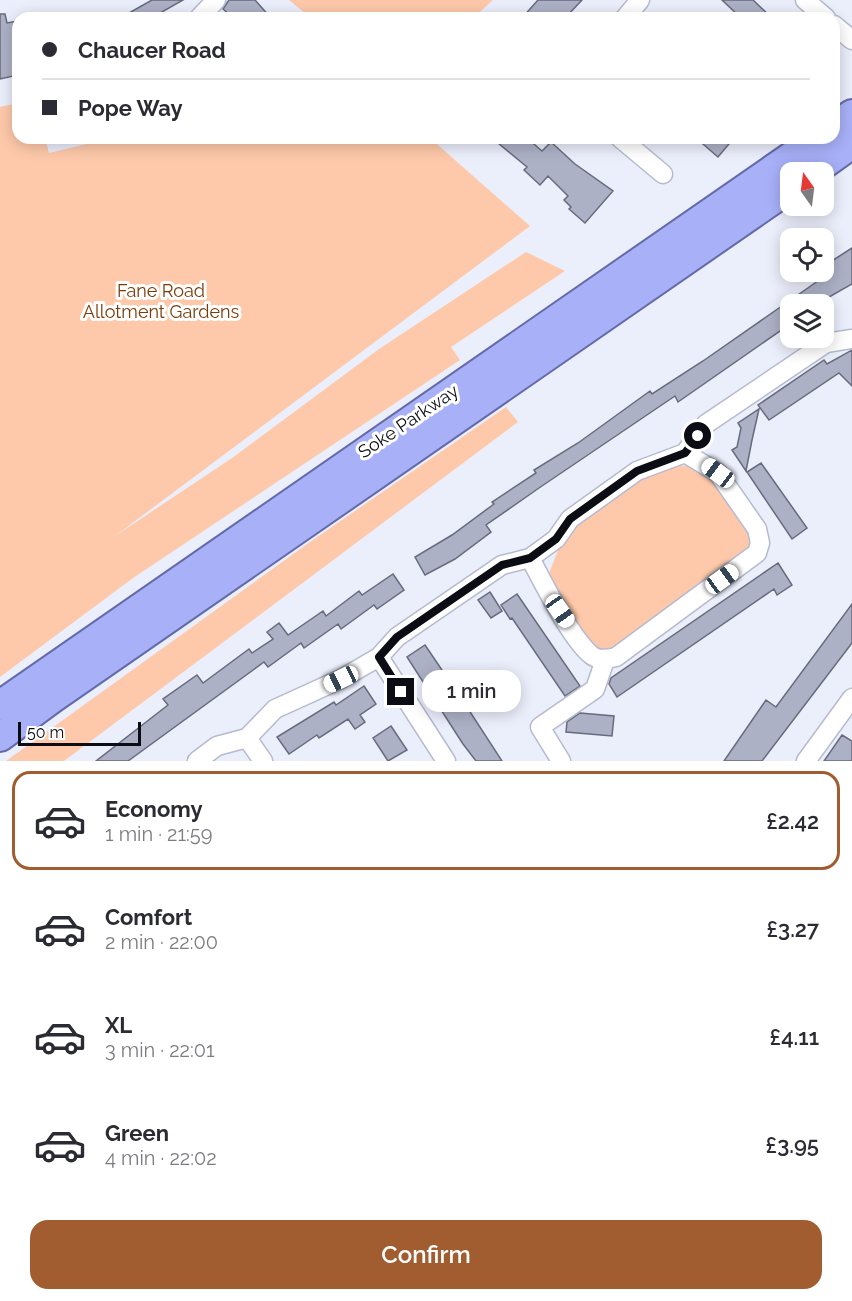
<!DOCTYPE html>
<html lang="en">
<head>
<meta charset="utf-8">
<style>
	body { margin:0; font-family:Raleway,sans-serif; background:#f7f7f7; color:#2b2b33; height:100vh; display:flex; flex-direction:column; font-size:22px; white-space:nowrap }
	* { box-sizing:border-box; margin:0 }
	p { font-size:20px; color:#7c7c81 }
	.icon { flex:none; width:33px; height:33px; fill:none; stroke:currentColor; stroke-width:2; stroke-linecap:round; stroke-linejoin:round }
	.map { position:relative; height:761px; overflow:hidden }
	.drawer { display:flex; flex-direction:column; background:#fff; flex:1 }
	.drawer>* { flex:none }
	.hud { position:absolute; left:12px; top:12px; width:828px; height:132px; border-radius:18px; box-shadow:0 3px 15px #0003; display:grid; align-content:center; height:132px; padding:0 30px; background:#fff }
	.needle { width:39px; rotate:346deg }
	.tools { position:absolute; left:780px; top:162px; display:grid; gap:12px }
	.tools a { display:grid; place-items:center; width:54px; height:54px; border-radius:12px; background:#fff; box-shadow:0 3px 15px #0003; font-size:30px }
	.scale { position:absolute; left:18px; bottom:15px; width:123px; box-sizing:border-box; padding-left:6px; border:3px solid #0b0c14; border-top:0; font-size:16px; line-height:21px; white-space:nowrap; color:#0b0c14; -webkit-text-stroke:4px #fff; paint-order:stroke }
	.end { position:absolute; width:27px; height:27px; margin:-14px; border:8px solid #0b0c14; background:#fff; box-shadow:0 0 0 3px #fff }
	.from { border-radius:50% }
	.bubble { position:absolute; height:42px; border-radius:18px; background:#fff; box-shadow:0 3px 15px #0003; font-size:20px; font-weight:600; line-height:42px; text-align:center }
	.car { position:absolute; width:18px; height:36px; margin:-18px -9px; border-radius:8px; box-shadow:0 0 4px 2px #0007; background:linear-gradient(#fff 24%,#345 0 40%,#fff 0 76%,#345 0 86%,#fff 0) }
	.hud b { display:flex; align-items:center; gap:21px; height:57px; font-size:22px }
	.hud b+b { border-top:2px solid #e1e1e2 }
	.hud i { width:15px; height:15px; background:#2b2b33 }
	ul { padding:10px 0 0; list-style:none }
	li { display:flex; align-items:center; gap:18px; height:99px; margin:0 12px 9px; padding:0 18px; border:3px solid transparent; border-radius:18px }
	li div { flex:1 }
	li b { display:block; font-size:22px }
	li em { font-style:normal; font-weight:600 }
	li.on { border-color:#a15c30 }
	li>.icon { width:54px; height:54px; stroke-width:1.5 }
	.button { display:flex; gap:12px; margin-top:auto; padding:12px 30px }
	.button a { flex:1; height:69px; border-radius:18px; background:#a15c30; color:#fff; font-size:24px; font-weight:600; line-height:69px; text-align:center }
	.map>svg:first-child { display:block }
	.green { fill:#fec9aa }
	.building { fill:#adb1c6; stroke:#686b7e; stroke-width:1.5 }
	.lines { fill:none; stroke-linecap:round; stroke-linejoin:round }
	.minor-casing { stroke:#b6bacf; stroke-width:21 }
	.trunk-casing { stroke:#636aa7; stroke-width:32 }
	.minor { stroke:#fff; stroke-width:18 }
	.trunk { stroke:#a8b0f8; stroke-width:28 }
	.route { stroke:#0b0c14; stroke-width:8 }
	.labels { text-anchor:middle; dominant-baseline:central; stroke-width:6; stroke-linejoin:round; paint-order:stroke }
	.park-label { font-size:18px; fill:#7b3b09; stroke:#fff }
	.street-label { font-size:18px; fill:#0b0c14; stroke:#fff }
</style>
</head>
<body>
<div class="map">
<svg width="852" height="761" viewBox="0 0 852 761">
	<rect width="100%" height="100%" fill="#ebeefb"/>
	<path class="green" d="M 289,0 L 493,0 L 473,18 L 311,18 Z
		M 18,103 L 18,138 L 45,138 L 49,153 L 111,138 L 430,138 L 530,226 L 115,536 L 232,458 L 379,349 L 526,252 L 565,271 L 451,347 L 460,360 L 133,578 L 0,677 L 0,107 Z
		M 506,407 L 518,422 L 64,761 L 6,761 L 310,542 Z
		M 675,465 L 697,467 L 710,475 L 752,531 L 753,548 L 617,646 L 609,649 L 593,647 L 548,576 L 560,545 L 574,525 L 646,474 Z"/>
	<path class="building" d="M 152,0 L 183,0 L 160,13 L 162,18 L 120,18 Z
		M 229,0 L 255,0 L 271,18 L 233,18 L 223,9 Z
		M 538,0 L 582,0 L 565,18 L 522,18 Z
		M 722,0 L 753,0 L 772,18 L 741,18 Z
		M 0,14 L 5,14 L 7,23 L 18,21 L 18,44 L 13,45 L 18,75 L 0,79 Z
		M 492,138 L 527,138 L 542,151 L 551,142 L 575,164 L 613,191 L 585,223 L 569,209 L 571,207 L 564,200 L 568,196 L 548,176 L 540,185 L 524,170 L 527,167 Z
		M 696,138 L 734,138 L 718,157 Z
		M 852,248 L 852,284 L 817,304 L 790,304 L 790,324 L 678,402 L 675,396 L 539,488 L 486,525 L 491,532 L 455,559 L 425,575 L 415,557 L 452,535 L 494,504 L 492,502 L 536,473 L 534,470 L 578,443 L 650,391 L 652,394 L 703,361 L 825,276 L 824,266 Z
		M 852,350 L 852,386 L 839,373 L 769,420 L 758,405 L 824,360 L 827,364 Z
		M 759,409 L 752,440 L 746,471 L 732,450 L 737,447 L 741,428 L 738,423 Z
		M 761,463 L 807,528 L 792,539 L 747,472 Z
		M 778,563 L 792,585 L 777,595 L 774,589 L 617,697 L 609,684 L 611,678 Z
		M 393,574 L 404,590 L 377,609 L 374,605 L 341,629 L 338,624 L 304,648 L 301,643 L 268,667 L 264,662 L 128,761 L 96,761 L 168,705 L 163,699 L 197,675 L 203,683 L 249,649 L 252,653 L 273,639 L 267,632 L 279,623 L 288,635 L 323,611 L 326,616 L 359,591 L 362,595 Z
		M 490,592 L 502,611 L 491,618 L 478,600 Z
		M 517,594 L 580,686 L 565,696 L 512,618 L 510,619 L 501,605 Z
		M 852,604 L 852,643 L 762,761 L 724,761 L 766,700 L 776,707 Z
		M 425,645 L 463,701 L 502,761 L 476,761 L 463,744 L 407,657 Z
		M 364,686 L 376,704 L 360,715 L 365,722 L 355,729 L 348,719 L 319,738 L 317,735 L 289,754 L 277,737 L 334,702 L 336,705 Z
		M 580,713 L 614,716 L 612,736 L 566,732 L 567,722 Z
		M 391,726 L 407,750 L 388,761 L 373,738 Z
		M 842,735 L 852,741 L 852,761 L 824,761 Z"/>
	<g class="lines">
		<g class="minor-casing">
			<path id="minor" d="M 805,0 L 826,18
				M 199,18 L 216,0
				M 625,18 L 640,0
				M 834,25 L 852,40
				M 620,138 L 663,174
				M 530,558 C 544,584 569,635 590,654 C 597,661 608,659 616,657 L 757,553 L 760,543 L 757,529 L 718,473 L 685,453
				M 379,657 L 446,761
				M 247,738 L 263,761
				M 197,761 L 217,746 L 247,738 L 275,709 L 341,679 L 379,657 L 397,637 L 502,565 L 530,558 L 556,539 L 570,519 L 637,471 L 685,453 L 706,424 L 826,343 L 852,339
				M 561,761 L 540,727 L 595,689 L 605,660
				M 806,761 L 852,698"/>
		</g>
		<g class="trunk-casing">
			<path id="trunk" d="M 834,127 L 852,114
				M 813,172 L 852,144
				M 0,705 L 818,138
				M 0,737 L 53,698 L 790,188"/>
		</g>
		<use href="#minor" class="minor"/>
		<use href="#trunk" class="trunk"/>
	</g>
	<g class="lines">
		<path class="route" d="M 401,692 L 379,657 L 397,637 L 502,565 L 530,558 L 556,539 L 570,519 L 637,471 L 685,453 L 698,436"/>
	</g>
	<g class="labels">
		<g class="park-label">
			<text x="161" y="290">Fane Road<tspan x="161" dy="21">Allotment Gardens</tspan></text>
		</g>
		<g class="street-label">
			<text transform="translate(408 421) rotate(-34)">Soke Parkway</text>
		</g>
	</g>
</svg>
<div class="tools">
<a><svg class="needle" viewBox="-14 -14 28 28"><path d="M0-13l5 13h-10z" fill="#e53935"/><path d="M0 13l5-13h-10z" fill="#7c7c81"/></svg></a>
<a><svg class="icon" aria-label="locate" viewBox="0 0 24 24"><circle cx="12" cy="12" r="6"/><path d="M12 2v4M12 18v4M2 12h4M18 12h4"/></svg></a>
<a><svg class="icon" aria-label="layers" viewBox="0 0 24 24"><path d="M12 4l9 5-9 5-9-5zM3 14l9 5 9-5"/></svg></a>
</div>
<div class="scale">50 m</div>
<i class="end from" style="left:698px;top:436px"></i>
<i class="end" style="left:401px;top:692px"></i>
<div class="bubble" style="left:422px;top:670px;width:99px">1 min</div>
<i class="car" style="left:718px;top:473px;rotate:307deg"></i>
<i class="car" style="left:722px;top:579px;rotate:54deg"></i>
<i class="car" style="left:560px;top:611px;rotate:145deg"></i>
<i class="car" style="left:341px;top:679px;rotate:245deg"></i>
<div class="hud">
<b><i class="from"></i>Chaucer Road</b>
<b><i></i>Pope Way</b>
</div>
</div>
<section class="drawer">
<ul>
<li class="on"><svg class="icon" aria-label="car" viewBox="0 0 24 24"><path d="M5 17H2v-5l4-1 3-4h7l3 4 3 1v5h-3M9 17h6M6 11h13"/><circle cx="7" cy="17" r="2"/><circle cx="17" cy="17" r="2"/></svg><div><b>Economy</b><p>1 min · 21:59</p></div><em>£2.42</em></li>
<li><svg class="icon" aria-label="car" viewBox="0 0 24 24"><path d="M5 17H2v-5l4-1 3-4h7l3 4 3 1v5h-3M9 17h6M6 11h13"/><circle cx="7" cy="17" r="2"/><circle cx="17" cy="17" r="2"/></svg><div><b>Comfort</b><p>2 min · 22:00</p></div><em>£3.27</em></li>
<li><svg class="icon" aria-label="car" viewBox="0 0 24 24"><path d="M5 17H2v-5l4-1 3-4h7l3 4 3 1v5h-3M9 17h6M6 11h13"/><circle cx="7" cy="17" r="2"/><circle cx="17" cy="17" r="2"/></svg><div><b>XL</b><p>3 min · 22:01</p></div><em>£4.11</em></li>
<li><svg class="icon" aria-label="car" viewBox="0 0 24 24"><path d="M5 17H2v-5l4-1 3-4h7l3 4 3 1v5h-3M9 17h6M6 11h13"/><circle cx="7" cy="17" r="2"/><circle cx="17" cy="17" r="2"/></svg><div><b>Green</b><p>4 min · 22:02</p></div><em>£3.95</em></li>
</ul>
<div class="button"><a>Confirm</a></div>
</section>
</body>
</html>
